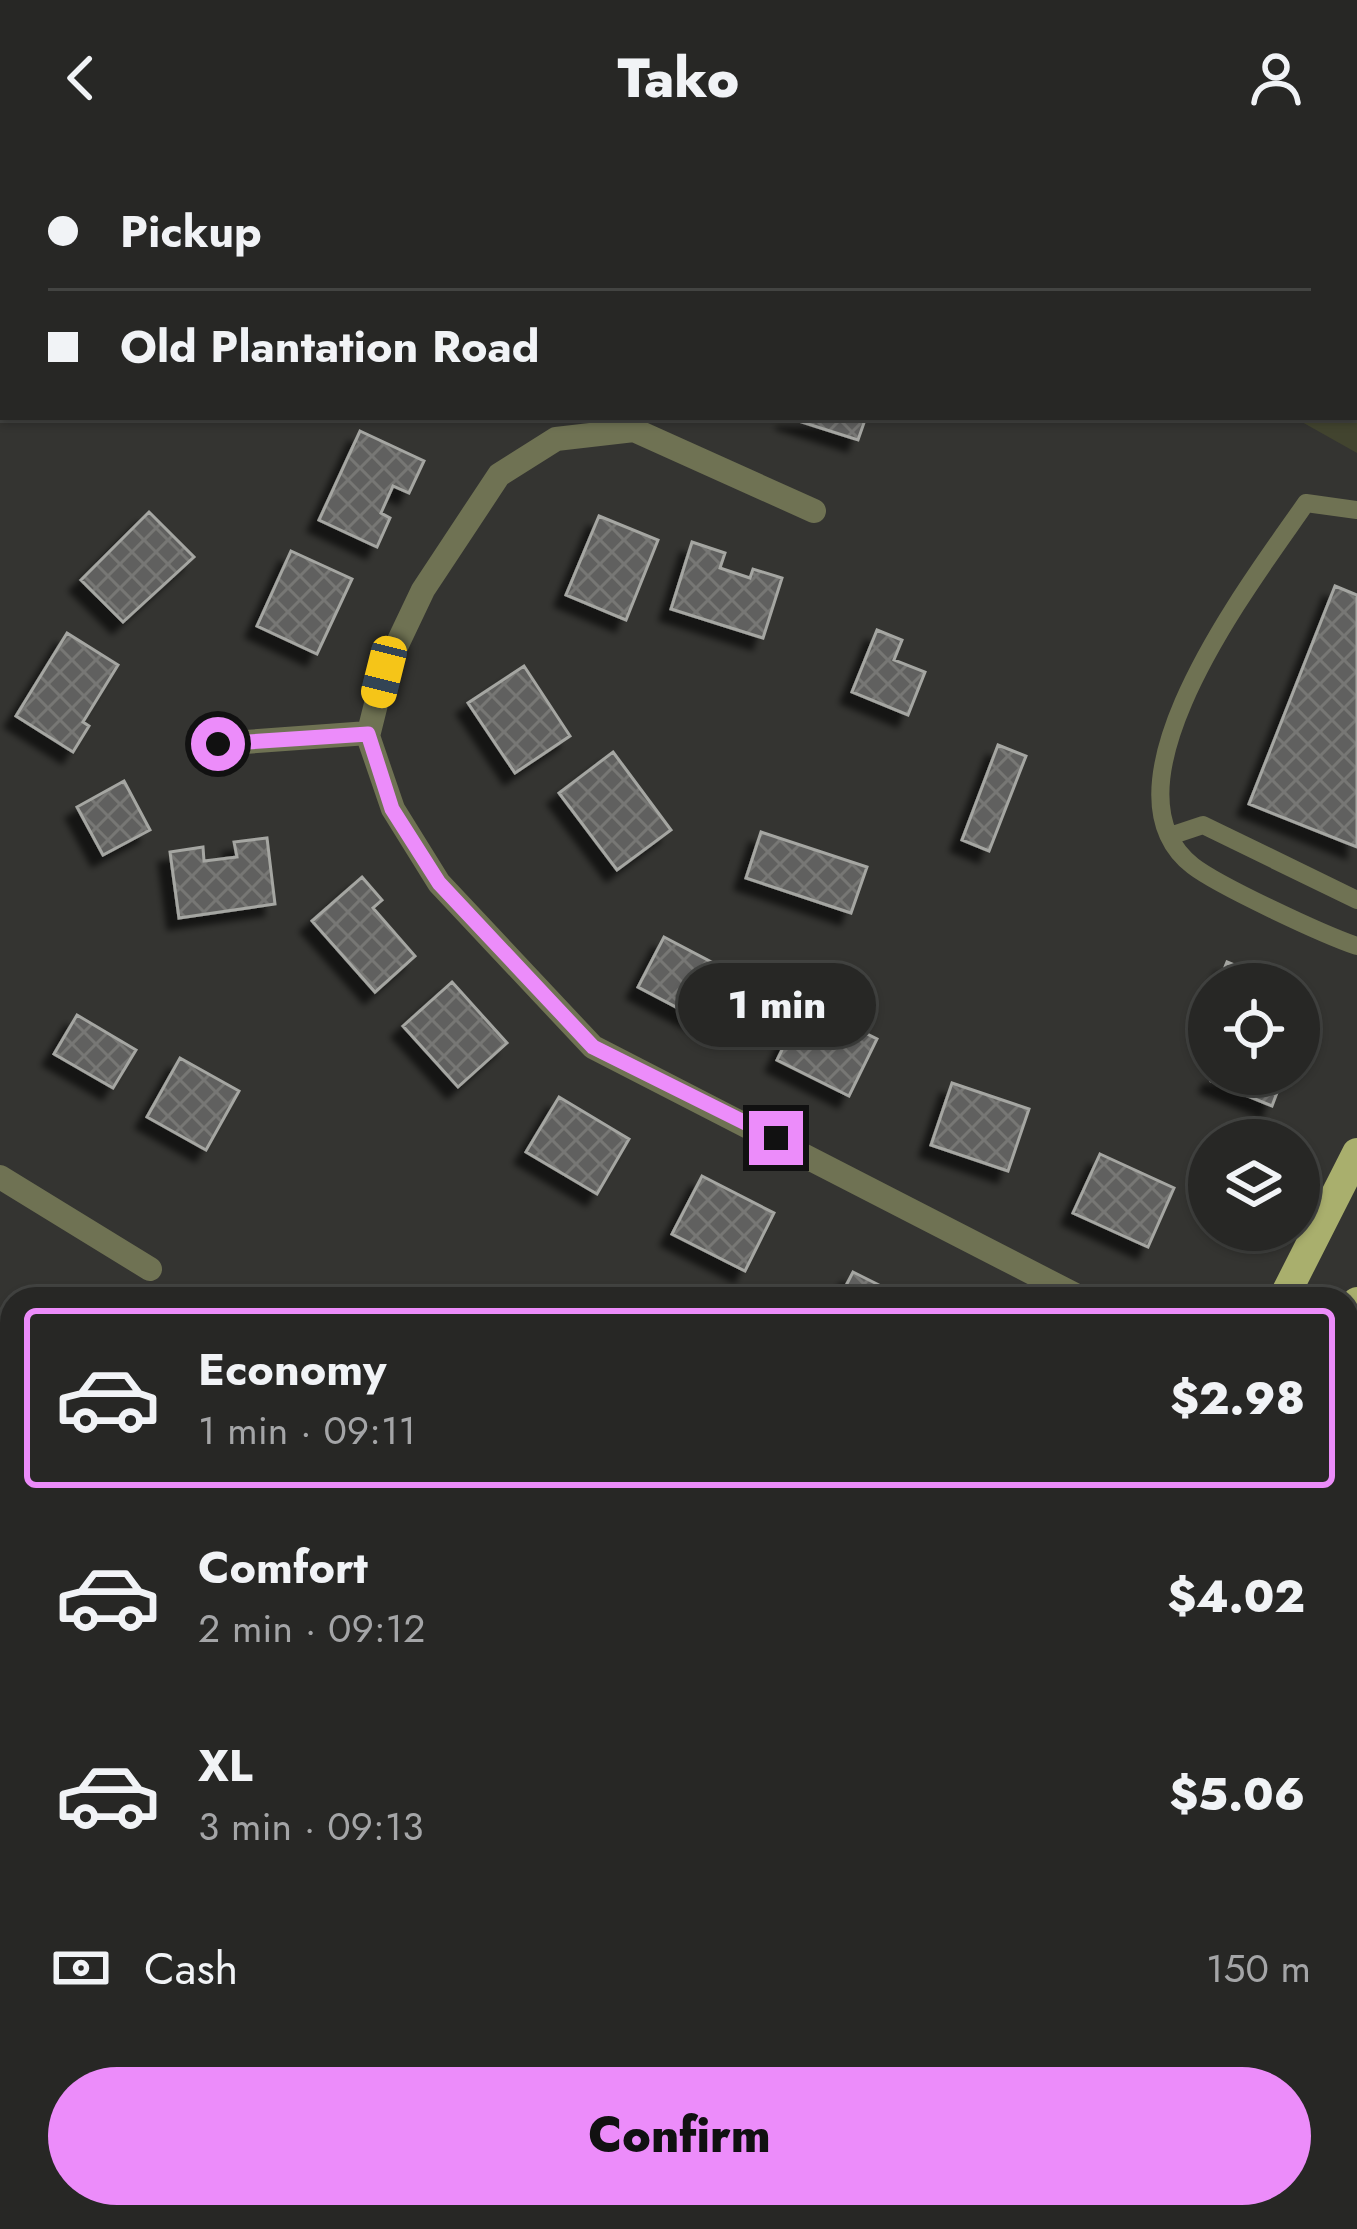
<!DOCTYPE html>
<html lang="en">
<head>
<meta charset="utf-8">
<style>
	body { margin:0; font-family:Jost,sans-serif; background:#333332; color:#f1f3f6; height:100vh; display:flex; flex-direction:column; font-size:45px; white-space:nowrap }
	* { box-sizing:border-box; margin:0 }
	p { font-size:39px; color:#a4a5a7 }
	.icon { flex:none; width:66px; height:66px; fill:none; stroke:currentColor; stroke-width:2; stroke-linecap:round; stroke-linejoin:round }
	.map { position:relative; flex:1; overflow:hidden }
	.drawer { position:absolute; left:0px; top:1131px; width:1359px; height:942px; display:flex; flex-direction:column; background:#272725; border-radius:36px 36px 0 0; box-shadow:0 3px 9px #0004,0 0 0 3px #434442 }
	.drawer>* { flex:none }
	.hud { position:absolute; left:0px; top:0px; width:1359px; height:264px; box-shadow:0 3px 9px #0004,0 0 0 3px #434442; display:grid; align-content:center; height:264px; padding:0 48px; background:#272725 }
	.buttons { position:absolute; left:1188px; top:807px; display:grid; gap:24px }
	.buttons a { display:grid; place-items:center; width:132px; height:132px; border-radius:50%; background:#272725; box-shadow:0 3px 9px #0004,0 0 0 3px #434442; font-size:60px }
	.end { position:absolute; width:54px; height:54px; margin:-27px; border:15px solid #ec8cfa; background:#111; box-shadow:0 0 0 6px #111 }
	.from { border-radius:50% }
	.bubble { position:absolute; height:84px; border-radius:42px; background:#272725; box-shadow:0 3px 9px #0004,0 0 0 3px #434442; font-size:39px; font-weight:800; line-height:84px; text-align:center }
	.car { position:absolute; width:36px; height:72px; margin:-36px -18px; border-radius:15px; box-shadow:0 0 9px 3px #0007; background:linear-gradient(#f5c518 24%,#345 0 40%,#f5c518 0 76%,#345 0 86%,#f5c518 0) }
	.hud b { display:flex; align-items:center; gap:42px; height:114px; font-size:45px }
	.hud b+b { border-top:3px solid #434442 }
	.hud i { width:30px; height:30px; background:#f1f3f6 }
	ul { padding:21px 0 0; list-style:none }
	li { display:flex; align-items:center; gap:36px; height:180px; margin:0 24px 18px; padding:0 24px; border:6px solid transparent; border-radius:12px }
	li div { flex:1 }
	li b { display:block; font-size:45px }
	li em { font-style:normal; font-weight:800 }
	li.active { border-color:#ec8cfa }
	li>.icon { width:108px; height:108px; stroke-width:1.5 }
	.pay { display:flex; align-items:center; gap:30px; height:132px; padding:0 48px; font-size:45px }
	.pay p { margin-inline-start:auto }
	.action { display:flex; gap:24px; margin-top:auto; padding:24px 48px }
	.action a { flex:1; height:138px; border-radius:72px; background:#ec8cfa; color:#111; font-size:48px; font-weight:800; line-height:138px; text-align:center }
	header { display:flex; justify-content:space-between; align-items:center; height:156px; padding:0 48px; background:#272725; font-size:54px; font-weight:800 }
	.map>svg:first-child { display:block }
	.park { fill:#42442f }
	.building { fill:url(#building-cross-hatch); stroke:#a5a6a2; stroke-width:3; filter:url(#shadow) }
	.lines { fill:none; stroke-linecap:round; stroke-linejoin:round }
	.lane { stroke:#6f7253; stroke-width:18 }
	.street { stroke:#6f7253; stroke-width:24 }
	.primary { stroke:#a9af6d; stroke-width:30 }
	.route { stroke:#ec8cfa; stroke-width:15 }
</style>
</head>
<body>
<header><svg class="icon" aria-label="back" viewBox="0 0 24 24"><path d="M15 5l-7 7 7 7"/></svg>Tako<svg class="icon" aria-label="person" viewBox="0 0 24 24"><circle cx="12" cy="8" r="4"/><path d="M4 21q1-7 8-7t8 7"/></svg></header>
<div class="map">
<svg width="1357" height="2073" viewBox="0 0 1357 2073">
	<defs>
		<pattern id="building-cross-hatch" width="8" height="8" patternUnits="userSpaceOnUse" patternTransform="scale(3)"><rect width="8" height="8" fill="#61615e"/><path d="M0 0l8 8M0 8l8-8" fill="none" stroke="#777774"/></pattern>
		<filter id="shadow"><feDropShadow dx="-11" dy="11" stdDeviation="3" flood-color="#0009"/></filter>
	</defs>
	<rect width="100%" height="100%" fill="#343431"/>
	<path class="park" d="M 686,0 L 1357,0 L 1357,297 L 1293,261 L 1356,261 L 1356,3 Z"/>
	<path class="building" d="M 786,261 L 866,261 L 858,284 Z
		M 360,275 L 424,305 L 409,337 L 393,330 L 381,357 L 390,362 L 377,391 L 319,364 Z
		M 149,356 L 194,401 L 123,466 L 81,424 Z
		M 599,360 L 658,384 L 626,464 L 566,439 Z
		M 692,386 L 725,397 L 720,412 L 750,422 L 753,413 L 782,422 L 763,482 L 671,453 Z
		M 291,395 L 352,423 L 317,498 L 257,470 Z
		M 1335,430 L 1357,439 L 1357,691 L 1249,648 Z
		M 877,474 L 902,484 L 894,504 L 925,516 L 908,559 L 852,536 Z
		M 67,477 L 118,509 L 83,566 L 89,570 L 73,596 L 16,560 Z
		M 524,510 L 570,580 L 515,617 L 468,547 Z
		M 998,589 L 1026,600 L 989,695 L 962,684 Z
		M 613,596 L 671,674 L 617,714 L 559,637 Z
		M 124,625 L 150,674 L 103,699 L 77,651 Z
		M 761,676 L 867,711 L 851,757 L 746,722 Z
		M 267,682 L 275,748 L 179,762 L 170,696 L 203,691 L 204,705 L 237,701 L 234,686 Z
		M 362,721 L 382,744 L 373,752 L 415,800 L 375,836 L 312,765 Z
		M 664,781 L 736,819 L 710,869 L 638,831 Z
		M 1227,806 L 1281,828 L 1218,828 Z
		M 452,826 L 507,887 L 458,931 L 403,870 Z
		M 805,847 L 877,883 L 849,940 L 777,904 Z
		M 77,859 L 136,894 L 113,932 L 54,898 Z
		M 180,902 L 239,935 L 206,994 L 147,961 Z
		M 1214,918 L 1284,918 L 1272,950 L 1211,925 Z
		M 952,927 L 1029,953 L 1008,1015 L 931,989 Z
		M 559,941 L 629,983 L 597,1038 L 526,996 Z
		M 1100,998 L 1174,1032 L 1148,1091 L 1073,1057 Z
		M 702,1020 L 774,1057 L 745,1115 L 672,1078 Z
		M 853,1116 L 907,1143 L 839,1143 Z
		M 1357,2010 L 1357,2070 L 1340,2065 L 1347,2061 Z"/>
	<g class="lines">
		<path class="lane" d="M 1357,354 L 1306,347 C 1256,420 1091,631 1193,710 C 1219,730 1324,779 1357,790
			M 1173,679 L 1203,669 L 1357,744"/>
		<path class="street" d="M 814,355 L 634,274 L 556,283 L 499,319 L 423,434 L 384,516 L 368,580 L 393,653 L 439,727 L 593,891 L 1083,1143
			M 217,588 L 368,577
			M 0,1021 L 150,1113
			M 1347,1283 L 1357,1289
			M 1347,1815 L 1357,1821"/>
		<path class="primary" d="M 1283,1143 L 1357,997
			M 1347,1165 L 1357,1146
			M 785,2073 L 792,2061
			M 859,2073 L 865,2061"/>
	</g>
	<g class="lines">
		<path class="route" d="M 218,588 L 368,578 L 392,653 L 439,727 L 593,891 L 776,982"/>
	</g>
</svg>
<div class="buttons">
<a><svg class="icon" aria-label="locate" viewBox="0 0 24 24"><circle cx="12" cy="12" r="6"/><path d="M12 2v4M12 18v4M2 12h4M18 12h4"/></svg></a>
<a><svg class="icon" aria-label="layers" viewBox="0 0 24 24"><path d="M12 4l9 5-9 5-9-5zM3 14l9 5 9-5"/></svg></a>
</div>
<i class="end from" style="left:218px;top:588px"></i>
<i class="end" style="left:776px;top:982px"></i>
<div class="bubble" style="left:678px;top:807px;width:198px">1 min</div>
<i class="car" style="left:384px;top:516px;rotate:194deg"></i>
<div class="hud">
<b><i class="from"></i>Pickup</b>
<b><i></i>Old Plantation Road</b>
</div>
<section class="drawer">
<ul>
<li class="active"><svg class="icon" aria-label="car" viewBox="0 0 24 24"><path d="M5 17H2v-5l4-1 3-4h7l3 4 3 1v5h-3M9 17h6M6 11h13"/><circle cx="7" cy="17" r="2"/><circle cx="17" cy="17" r="2"/></svg><div><b>Economy</b><p>1 min · 09:11</p></div><em>$2.98</em></li>
<li><svg class="icon" aria-label="car" viewBox="0 0 24 24"><path d="M5 17H2v-5l4-1 3-4h7l3 4 3 1v5h-3M9 17h6M6 11h13"/><circle cx="7" cy="17" r="2"/><circle cx="17" cy="17" r="2"/></svg><div><b>Comfort</b><p>2 min · 09:12</p></div><em>$4.02</em></li>
<li><svg class="icon" aria-label="car" viewBox="0 0 24 24"><path d="M5 17H2v-5l4-1 3-4h7l3 4 3 1v5h-3M9 17h6M6 11h13"/><circle cx="7" cy="17" r="2"/><circle cx="17" cy="17" r="2"/></svg><div><b>XL</b><p>3 min · 09:13</p></div><em>$5.06</em></li>
</ul>
<div class="pay"><svg class="icon" aria-label="cash" viewBox="0 0 24 24"><path d="M3 7h18v10H3z"/><circle cx="12" cy="12" r="2"/></svg>Cash<p>150 m</p></div>
<div class="action"><a>Confirm</a></div>
</section>
</div>
</body>
</html>
